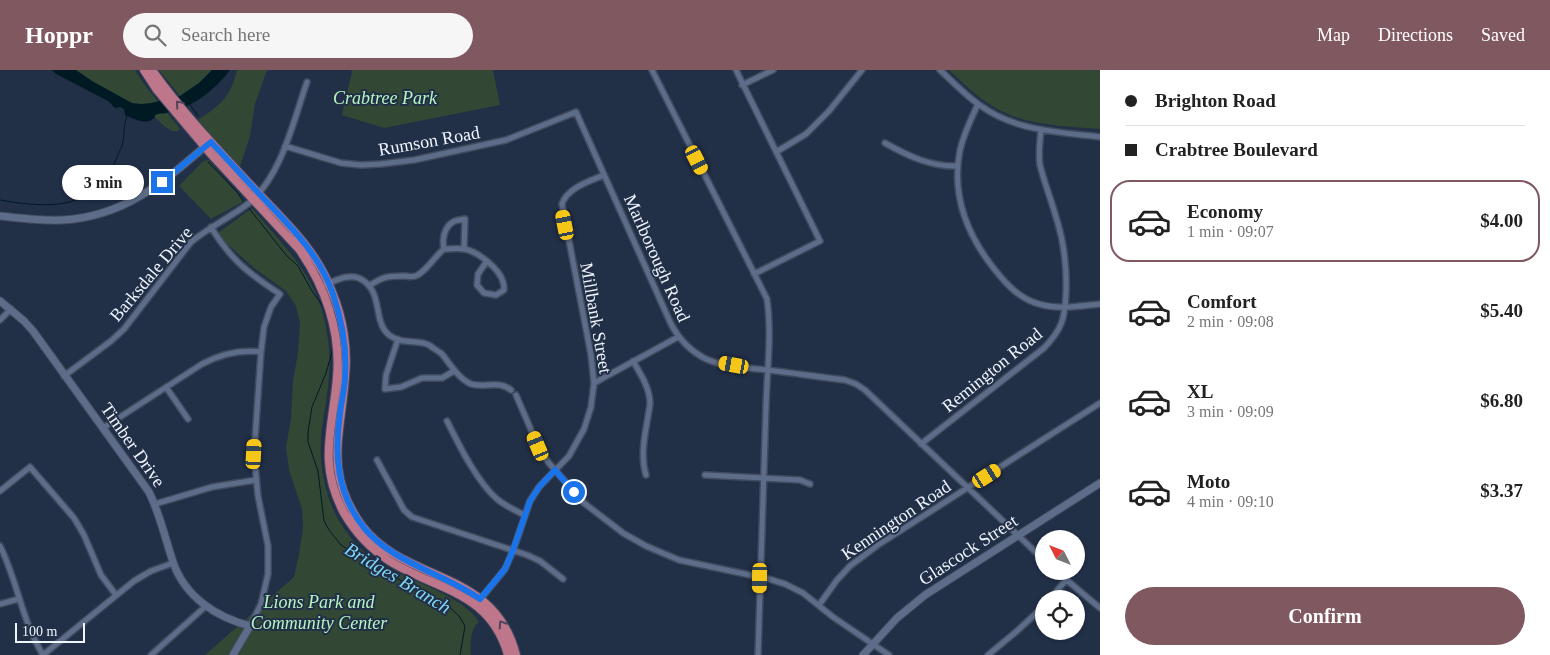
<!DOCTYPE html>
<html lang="en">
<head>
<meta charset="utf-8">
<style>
	body { margin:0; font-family:Georgia,serif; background:#f6f6f6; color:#222; height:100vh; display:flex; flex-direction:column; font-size:19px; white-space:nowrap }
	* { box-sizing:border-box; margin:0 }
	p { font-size:16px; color:#767676 }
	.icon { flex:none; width:28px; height:28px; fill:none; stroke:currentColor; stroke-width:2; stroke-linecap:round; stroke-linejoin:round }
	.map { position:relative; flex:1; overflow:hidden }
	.panel { display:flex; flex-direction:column; background:#fff; width:450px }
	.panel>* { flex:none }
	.top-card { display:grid; align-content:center; height:110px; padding:0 25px; background:#fff }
	.needle { width:32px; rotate:312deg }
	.buttons { position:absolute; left:1035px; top:460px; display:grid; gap:10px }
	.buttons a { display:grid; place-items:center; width:50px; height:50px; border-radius:50%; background:#fff; box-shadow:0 1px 4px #0004; font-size:25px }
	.scale { position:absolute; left:15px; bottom:12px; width:70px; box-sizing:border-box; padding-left:5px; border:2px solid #eff4fe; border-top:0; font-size:14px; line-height:18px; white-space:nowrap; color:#eff4fe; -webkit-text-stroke:4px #212f47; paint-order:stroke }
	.end { position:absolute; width:22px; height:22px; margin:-11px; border:6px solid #1a73e8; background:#fff; box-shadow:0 0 0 2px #fff }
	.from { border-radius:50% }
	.bubble { position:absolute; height:35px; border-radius:18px; background:#fff; box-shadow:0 1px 4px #0004; font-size:16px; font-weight:700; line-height:35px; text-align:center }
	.car { position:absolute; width:15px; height:30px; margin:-15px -8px; border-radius:6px; box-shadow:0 0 4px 1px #0007; background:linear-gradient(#f5c518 24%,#345 0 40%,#f5c518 0 76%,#345 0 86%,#f5c518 0) }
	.top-card b { display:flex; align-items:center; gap:18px; height:48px; font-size:19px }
	.top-card b+b { border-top:1px solid #e0e0e0 }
	.top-card i { width:12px; height:12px; background:#222 }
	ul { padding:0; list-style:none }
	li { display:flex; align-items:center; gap:15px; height:82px; margin:0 10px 8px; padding:0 15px; border:2px solid transparent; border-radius:20px }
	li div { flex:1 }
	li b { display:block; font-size:19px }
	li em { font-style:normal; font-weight:700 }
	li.selected { border-color:#805860 }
	li>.icon { width:45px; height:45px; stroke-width:1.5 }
	.button { display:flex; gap:10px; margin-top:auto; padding:10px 25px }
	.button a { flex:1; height:58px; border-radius:30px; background:#805860; color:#fff; font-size:20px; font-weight:700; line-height:58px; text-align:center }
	header { display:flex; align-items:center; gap:30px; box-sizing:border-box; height:70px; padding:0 25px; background:#805860; color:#fff }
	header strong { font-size:24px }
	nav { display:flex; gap:28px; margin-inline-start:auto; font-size:18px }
	.search { width:350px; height:45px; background:#f6f6f6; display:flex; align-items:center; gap:12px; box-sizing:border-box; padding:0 18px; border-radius:28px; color:#767676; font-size:19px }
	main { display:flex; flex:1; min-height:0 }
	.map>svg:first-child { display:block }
	.green { fill:#324835 }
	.water { fill:#001a24 }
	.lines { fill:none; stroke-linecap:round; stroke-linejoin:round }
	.stream { stroke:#001a24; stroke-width:1 }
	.street-casing { stroke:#414b5e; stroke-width:8 }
	.secondary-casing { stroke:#414b5e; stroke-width:9 }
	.primary-casing { stroke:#414b5e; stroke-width:10 }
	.street { stroke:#5d6c88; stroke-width:5 }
	.secondary { stroke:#5d6c88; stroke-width:7 }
	.primary { stroke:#bd768a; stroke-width:8 }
	.oneway { stroke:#50445b }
	.route { stroke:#1a73e8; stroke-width:6 }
	.labels { text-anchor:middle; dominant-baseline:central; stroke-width:4; stroke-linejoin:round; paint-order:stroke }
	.park-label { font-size:18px; font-style:italic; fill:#b6f5c0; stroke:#212f47 }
	.street-label { font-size:18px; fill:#eff4fe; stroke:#212f47 }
	.water-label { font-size:19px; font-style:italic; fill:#80d8f9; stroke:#212f47 }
</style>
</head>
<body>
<header>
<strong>Hoppr</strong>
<div class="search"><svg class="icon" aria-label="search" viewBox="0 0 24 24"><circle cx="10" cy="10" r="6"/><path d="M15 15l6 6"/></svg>Search here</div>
<nav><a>Map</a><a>Directions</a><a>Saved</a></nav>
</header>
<main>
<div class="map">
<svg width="1100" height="585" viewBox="0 0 1100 585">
	<rect width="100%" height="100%" fill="#212f47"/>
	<path class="green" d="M 66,0 L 135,0 L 144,14 L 180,59 L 177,61 L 172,61 L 164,56 L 151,43 Z
		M 159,0 L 212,0 L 199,13 L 180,26 Z
		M 237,0 L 267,0 L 255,34 L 250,66 L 240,97 L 218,74 L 198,50 C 220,35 231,27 237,0 Z
		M 351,0 L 493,0 L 500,35 L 384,58 L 342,45 L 352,2 Z
		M 949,0 L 1100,0 L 1100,59 C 1065,56 1025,56 994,37 C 977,27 963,13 949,0 Z
		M 208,90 L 244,131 L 211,149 L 179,116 L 203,91 Z
		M 252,138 C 280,172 314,203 324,248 C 328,265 331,286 329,304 C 328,326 323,347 321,368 C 319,394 325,426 338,449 C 349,468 366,487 385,497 C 410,510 466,528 479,552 C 470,559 470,575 471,585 L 205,585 L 294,507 L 299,484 L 303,458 L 302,439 L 289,400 L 286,377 L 291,349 L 293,311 L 298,283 L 300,253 L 296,236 L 286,221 L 254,198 L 224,171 L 218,163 Z"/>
	<path class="water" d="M 52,0 L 76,0 L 92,11 L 132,33 L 141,34 L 151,33 L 180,26 L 199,13 L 212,0 L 230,0 C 215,20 192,38 166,43 C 164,44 161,43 158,44 C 153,45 157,46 153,49 C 146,55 134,49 127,46 L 125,45 L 124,39 L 120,37 L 115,38 L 108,31 L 56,4 Z"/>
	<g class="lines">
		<path class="stream" d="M 189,33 L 198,46
			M 208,92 L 237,122 L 245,134
			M 0,130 C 35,136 80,142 104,110 C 112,100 117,87 122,76 C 125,66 123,55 127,46
			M 248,137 L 286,185 L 298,196 L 312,221 L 325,239
			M 333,279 L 326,303 L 312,337 L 308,362 L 308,372 L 318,401 L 324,451 L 329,460 L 341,475 L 370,494 L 447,535 L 459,546 L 465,556 L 460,585"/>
		<g class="street-casing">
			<path id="street" d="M 652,0 L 767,229 C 772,265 767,301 766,336 C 764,419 760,502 758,585
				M 736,0 L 820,171 L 754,204
				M 940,0 C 953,12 966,26 981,36 C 1016,61 1058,62 1100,67
				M 742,15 L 773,0
				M 978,34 C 971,49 964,63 960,80 C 951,125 967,165 995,200 C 1007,215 1020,229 1039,234 C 1059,240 1080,236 1100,234
				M 885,73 C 908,86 931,97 958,96
				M 285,76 L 341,93 L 361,95 L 381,94 L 414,90 L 506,70 L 576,42 L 671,254 C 679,269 690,281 706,289 C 724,297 748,298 767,300 C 793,303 819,307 845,310 L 856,314 L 865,320 L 1044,490
				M 776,82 L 806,64 L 829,41 L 862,0
				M 211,157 C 231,190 248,203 280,224 L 271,237 L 264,257 L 261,282 L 254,384 L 258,426 L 268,476 L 268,504 L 261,534 L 250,556
				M 444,179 C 442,170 444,157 453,152 C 456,150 461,150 465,149 L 464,179
				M 325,215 C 338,209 352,202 364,211 C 383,225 373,252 389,265 C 402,275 418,269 429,275 C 433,278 438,281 442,284 C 450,294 459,309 471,314 C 485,318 499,310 511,320
				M 369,216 C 382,207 387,206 403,206 C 407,206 412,207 415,206 C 424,204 435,186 444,179 C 451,179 458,178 464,179 C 477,181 500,199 503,212 C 504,214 504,217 504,220 L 496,225 L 484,223 L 477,215 L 478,204 L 487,191
				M 0,250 L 11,239
				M 398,269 L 386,305 L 385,319 L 401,317 L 422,308 L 442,308 L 454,301
				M 633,291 C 641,305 650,318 650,334 C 647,357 639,382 646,405
				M 64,306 L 111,271 L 124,259 L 191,172 C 209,157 231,147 249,133 C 282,105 293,52 307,12
				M 594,313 L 678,267
				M 166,317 L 188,349
				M 516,325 L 538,376 L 548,392 L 584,433 L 623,463 L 646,476 L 679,490 L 769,509 L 785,514 L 803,523 L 833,547 L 889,585
				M 447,351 C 459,375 477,412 497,429 C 505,436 515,440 524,445
				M 103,358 L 202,294 C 221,284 239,279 261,282
				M 921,374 L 1044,278 C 1062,259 1065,249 1066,223 C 1067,197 1064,172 1056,147 C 1051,129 1044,112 1040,95 C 1038,84 1040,72 1041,60
				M 377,390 L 404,440 L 412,447 L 527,485 L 540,491 L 563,509
				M 705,405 L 800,410 L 810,414
				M 0,421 L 30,397 L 74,448 L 84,465 L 101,505 L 116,525
				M 155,434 L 212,417 L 256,410
				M 0,476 C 18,512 21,549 43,585
				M 1056,501 L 1100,538
				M 1050,529 L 1066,510
				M 479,531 L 505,499 L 513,481 L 530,431 L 539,417 L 569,386 L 584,359 L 591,337 L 594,313 L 591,285 L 562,134 C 567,118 590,111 604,105
				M 0,534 L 19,529
				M 819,535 L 837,510 L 850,496 L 878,475 L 1100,333
				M 43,585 L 134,511 L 151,501 L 173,493
				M 151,585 L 206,536
				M 988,585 L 1017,561 L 1044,536"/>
		</g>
		<g class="secondary-casing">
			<path id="secondary" d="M 0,146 C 20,148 41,151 62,150 C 124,147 164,112 209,73
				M 0,231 L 24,251 L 33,261 L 149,422 C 160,444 165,468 173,492 C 185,527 216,547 250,556 L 233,585
				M 863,585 L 897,548 L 925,525 L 1100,413"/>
		</g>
		<g class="primary-casing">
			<path id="primary" d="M 144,0 L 157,20 L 210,83 L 299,179 C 325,216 341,261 337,307 C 333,358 317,393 344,443 C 355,462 370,478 388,490 C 434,520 490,520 508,585
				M 152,0 C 183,44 222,84 258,123 C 287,154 317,181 332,222 C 343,248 348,279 345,307 C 341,365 323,402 362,456 C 406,514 494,498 516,585"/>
		</g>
		<use href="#street" class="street"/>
		<use href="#secondary" class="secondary"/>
		<use href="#primary" class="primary"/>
	</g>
	<defs><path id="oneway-chevron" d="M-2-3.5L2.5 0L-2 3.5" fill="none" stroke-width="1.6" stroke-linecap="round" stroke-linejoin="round" transform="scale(1.25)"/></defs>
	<g class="oneway">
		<use href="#oneway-chevron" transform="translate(179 34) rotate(-130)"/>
		<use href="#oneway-chevron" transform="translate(502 554) rotate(-123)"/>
	</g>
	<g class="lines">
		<path class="route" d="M 162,112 L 211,72 C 229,91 247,111 265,130 C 293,159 320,186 333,224 C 342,251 347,279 345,306 C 345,319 341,332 340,344 C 334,385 337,425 365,459 C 395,494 443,503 480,529 L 505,499 L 513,480 L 530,431 L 539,417 L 555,400 L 574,422"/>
	</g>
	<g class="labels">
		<g class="park-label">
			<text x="385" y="28">Crabtree Park</text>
			<text x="319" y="532">Lions Park and<tspan x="319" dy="21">Community Center</tspan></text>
		</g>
		<g class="street-label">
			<text transform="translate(429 71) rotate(-10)">Rumson Road</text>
			<text transform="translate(657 188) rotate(66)">Marlborough Road</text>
			<text transform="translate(151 204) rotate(-50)">Barksdale Drive</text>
			<text transform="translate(596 248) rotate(80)">Millbank Street</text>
			<text transform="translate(992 300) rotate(-39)">Remington Road</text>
			<text transform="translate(133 375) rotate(55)">Timber Drive</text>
			<text transform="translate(896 450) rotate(-34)">Kennington Road</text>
			<text transform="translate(968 480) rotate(-33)">Glascock Street</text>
		</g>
		<g class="water-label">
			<text transform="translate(398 508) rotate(31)">Bridges Branch</text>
		</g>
	</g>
</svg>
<div class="buttons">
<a><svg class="needle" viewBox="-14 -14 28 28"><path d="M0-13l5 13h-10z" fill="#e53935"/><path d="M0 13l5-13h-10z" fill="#767676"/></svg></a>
<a><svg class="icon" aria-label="locate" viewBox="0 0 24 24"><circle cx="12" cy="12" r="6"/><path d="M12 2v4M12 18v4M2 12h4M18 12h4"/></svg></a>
</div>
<div class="scale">100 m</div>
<i class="end from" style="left:574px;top:422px"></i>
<i class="end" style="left:162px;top:112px"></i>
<div class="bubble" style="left:62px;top:95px;width:82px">3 min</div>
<i class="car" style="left:697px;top:90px;rotate:153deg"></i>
<i class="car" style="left:565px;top:155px;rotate:349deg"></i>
<i class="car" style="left:734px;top:295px;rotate:280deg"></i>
<i class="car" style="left:538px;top:376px;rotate:337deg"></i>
<i class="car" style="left:254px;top:384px;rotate:3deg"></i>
<i class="car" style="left:987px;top:406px;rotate:58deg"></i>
<i class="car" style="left:760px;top:508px;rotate:181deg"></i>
</div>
<section class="panel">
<div class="top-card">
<b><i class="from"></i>Brighton Road</b>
<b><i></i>Crabtree Boulevard</b>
</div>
<ul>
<li class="selected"><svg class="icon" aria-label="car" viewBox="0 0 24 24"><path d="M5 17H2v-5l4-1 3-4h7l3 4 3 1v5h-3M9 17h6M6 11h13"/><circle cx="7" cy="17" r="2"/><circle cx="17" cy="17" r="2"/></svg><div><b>Economy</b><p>1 min · 09:07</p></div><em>$4.00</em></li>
<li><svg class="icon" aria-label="car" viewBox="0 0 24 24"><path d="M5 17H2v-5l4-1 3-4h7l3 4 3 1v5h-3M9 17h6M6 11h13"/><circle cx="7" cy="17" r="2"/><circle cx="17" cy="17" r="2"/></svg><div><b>Comfort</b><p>2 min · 09:08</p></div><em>$5.40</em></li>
<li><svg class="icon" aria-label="car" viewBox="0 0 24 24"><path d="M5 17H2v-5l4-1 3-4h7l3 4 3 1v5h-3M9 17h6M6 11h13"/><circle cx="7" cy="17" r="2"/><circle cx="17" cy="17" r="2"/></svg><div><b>XL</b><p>3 min · 09:09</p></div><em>$6.80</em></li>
<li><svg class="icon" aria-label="car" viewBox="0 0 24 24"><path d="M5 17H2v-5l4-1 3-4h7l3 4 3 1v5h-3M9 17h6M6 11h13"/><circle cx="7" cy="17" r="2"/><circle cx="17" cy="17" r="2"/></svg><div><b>Moto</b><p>4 min · 09:10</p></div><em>$3.37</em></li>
</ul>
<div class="button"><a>Confirm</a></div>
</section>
</main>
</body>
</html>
